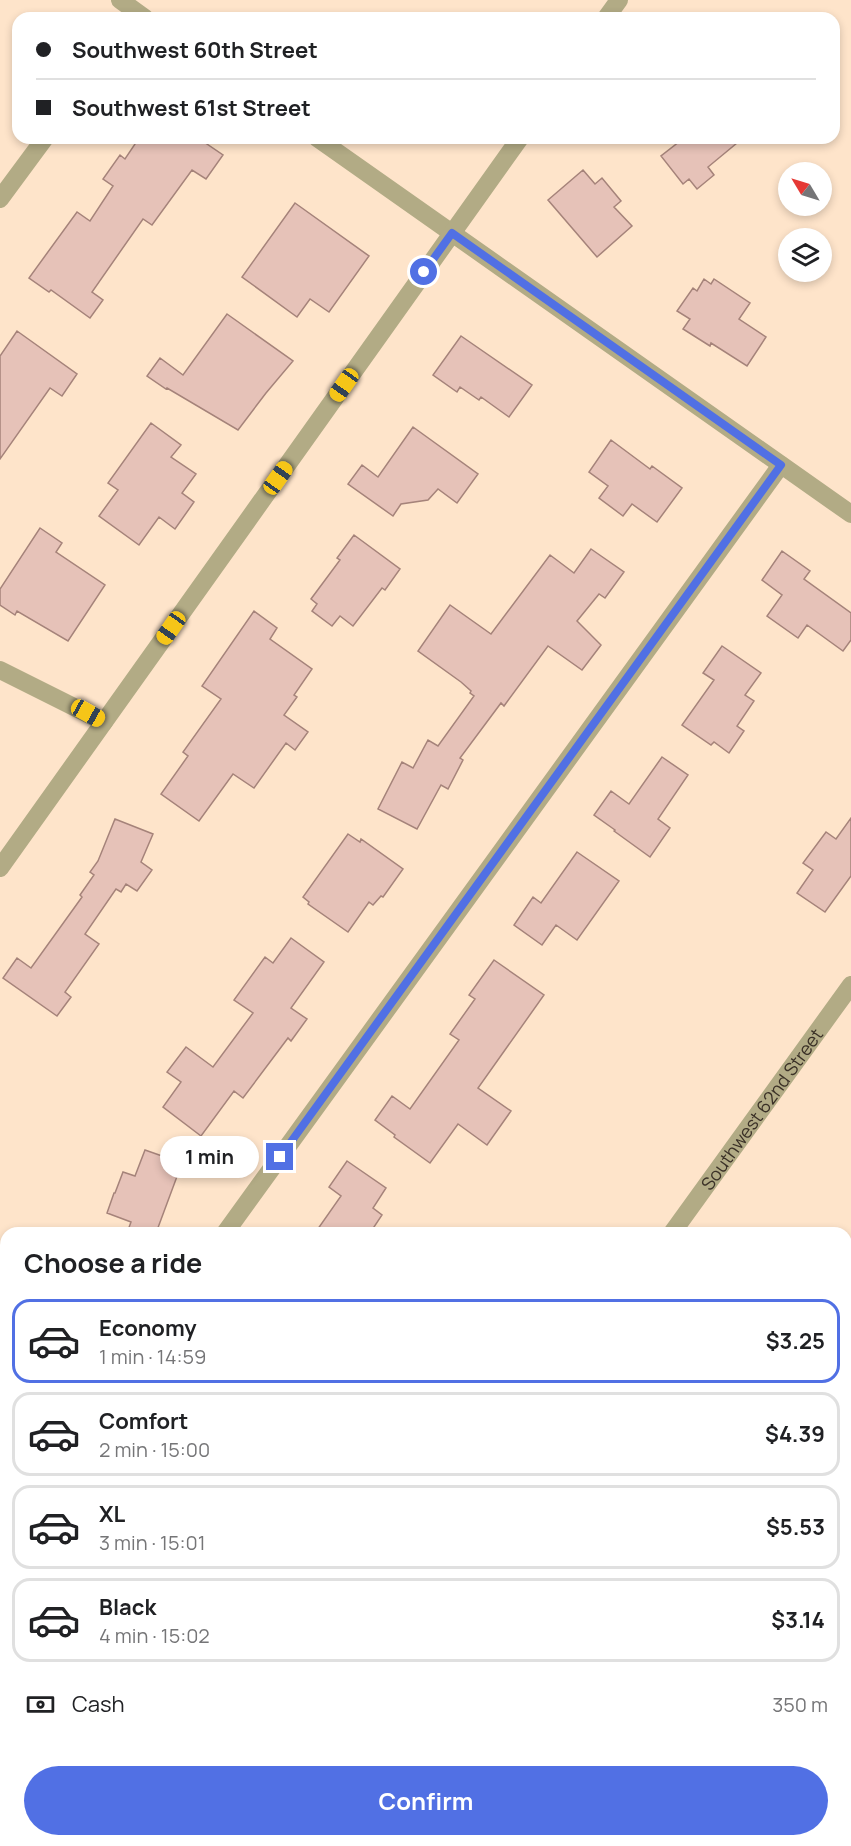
<!DOCTYPE html>
<html lang="en">
<head>
<meta charset="utf-8">
<style>
	body { margin:0; font-family:Manrope,sans-serif; background:#f6f6f6; color:#202124; height:100vh; display:flex; flex-direction:column; font-size:22px; white-space:nowrap }
	* { box-sizing:border-box; margin:0 }
	p { font-size:20px; color:#757577 }
	.icon { flex:none; width:33px; height:33px; fill:none; stroke:currentColor; stroke-width:2; stroke-linecap:round; stroke-linejoin:round }
	.map { position:relative; flex:1; overflow:hidden }
	.drawer { position:absolute; left:0px; top:1227px; width:852px; height:620px; display:flex; flex-direction:column; background:#fff; border-radius:18px 18px 0 0; box-shadow:0 3px 9px #0003 }
	.drawer>* { flex:none }
	.banner { position:absolute; left:12px; top:12px; width:828px; height:132px; border-radius:18px; box-shadow:0 3px 9px #0003; display:grid; align-content:center; height:132px; padding:0 24px; background:#fff }
	.needle { width:39px; rotate:308deg }
	.tools { position:absolute; left:778px; top:162px; display:grid; gap:12px }
	.tools a { display:grid; place-items:center; width:54px; height:54px; border-radius:50%; background:#fff; box-shadow:0 3px 9px #0003; font-size:30px }
	.end { position:absolute; width:27px; height:27px; margin:-14px; border:8px solid #5170e4; background:#fff; box-shadow:0 0 0 3px #fff }
	.from { border-radius:50% }
	.bubble { position:absolute; height:42px; border-radius:21px; background:#fff; box-shadow:0 3px 9px #0003; font-size:20px; font-weight:700; line-height:42px; text-align:center }
	.car { position:absolute; width:18px; height:36px; margin:-18px -9px; border-radius:8px; box-shadow:0 0 4px 2px #0007; background:linear-gradient(#f5c518 24%,#345 0 40%,#f5c518 0 76%,#345 0 86%,#f5c518 0) }
	.banner b { display:flex; align-items:center; gap:21px; height:57px; font-size:22px }
	.banner b+b { border-top:2px solid #e0e0e0 }
	.banner i { width:15px; height:15px; background:#202124 }
	ul { padding:0; list-style:none }
	li { display:flex; align-items:center; gap:18px; height:84px; margin:0 12px 9px; padding:0 12px; border:3px solid #e0e0e0; border-radius:18px }
	li div { flex:1 }
	li b { display:block; font-size:22px }
	li em { font-style:normal; font-weight:700 }
	li.current { border-color:#5170e4 }
	li>.icon { width:54px; height:54px; stroke-width:1.5 }
	h2 { padding:0 24px; font-size:27px; line-height:72px }
	.pay { display:flex; align-items:center; gap:15px; height:66px; padding:0 24px; font-size:22px }
	.pay p { margin-inline-start:auto }
	.cta { display:flex; gap:12px; margin-top:auto; padding:12px 24px }
	.cta a { flex:1; height:69px; border-radius:36px; background:#5170e4; color:#fff; font-size:24px; font-weight:700; line-height:69px; text-align:center }
	.map>svg:first-child { display:block }
	.building { fill:#e6c2b8; stroke:#a5837a; stroke-width:1.5 }
	.lines { fill:none; stroke-linecap:round; stroke-linejoin:round }
	.minor { stroke:#b2ab85; stroke-width:18 }
	.route { stroke:#5170e4; stroke-width:8 }
	.labels { text-anchor:middle; dominant-baseline:central; stroke-width:4.5; stroke-linejoin:round; paint-order:stroke }
	.street-label { font-size:18px; fill:#3b3127; stroke:#fee4ca }
</style>
</head>
<body>
<div class="map">
<svg width="851" height="1846" viewBox="0 0 851 1846">
	<rect width="100%" height="100%" fill="#fee4ca"/>
	<path class="building" d="M 139,138 L 198,138 L 223,155 L 206,179 L 192,170 L 152,225 L 143,219 L 92,292 L 103,300 L 90,318 L 51,290 L 49,292 L 29,278 L 77,212 L 90,221 L 113,186 L 103,179 L 120,155 L 125,159 Z
		M 684,138 L 743,138 L 708,167 L 714,175 L 697,189 L 689,179 L 683,184 L 661,156 Z
		M 583,170 L 595,184 L 602,178 L 621,201 L 614,207 L 632,226 L 597,257 L 548,200 Z
		M 295,203 L 369,256 L 329,312 L 310,299 L 297,317 L 242,277 Z
		M 704,279 L 711,284 L 714,279 L 750,303 L 739,319 L 766,337 L 747,366 L 711,343 L 710,346 L 683,329 L 690,319 L 677,311 L 693,288 L 697,291 Z
		M 227,314 L 293,361 L 266,393 L 238,430 L 167,388 L 166,389 L 147,376 L 160,358 L 183,375 Z
		M 17,331 L 77,374 L 62,396 L 50,388 L 0,459 L 0,356 Z
		M 461,336 L 532,385 L 509,417 L 481,397 L 479,400 L 460,387 L 457,392 L 433,375 Z
		M 151,423 L 181,445 L 171,457 L 196,474 L 182,493 L 194,502 L 175,529 L 159,517 L 139,545 L 99,516 L 118,490 L 108,483 Z
		M 413,427 L 478,474 L 457,503 L 438,489 L 428,500 L 401,504 L 393,516 L 348,484 L 362,465 L 378,477 Z
		M 611,440 L 650,469 L 652,466 L 682,488 L 657,522 L 632,504 L 623,516 L 599,498 L 608,486 L 589,472 Z
		M 40,528 L 62,543 L 56,552 L 105,585 L 68,641 L 17,611 L 15,615 L 0,605 L 0,589 Z
		M 354,535 L 400,569 L 385,590 L 382,588 L 353,626 L 340,616 L 332,626 L 312,611 L 317,604 L 311,599 L 340,560 L 337,558 Z
		M 591,549 L 624,572 L 605,598 L 599,594 L 577,621 L 601,645 L 582,670 L 548,646 L 504,706 L 501,703 L 460,758 L 463,760 L 448,789 L 441,785 L 417,829 L 378,809 L 402,762 L 413,768 L 428,740 L 438,746 L 474,696 L 470,693 L 471,691 L 461,682 L 418,651 L 450,605 L 491,634 L 550,555 L 574,573 Z
		M 782,551 L 810,571 L 804,579 L 851,613 L 851,640 L 843,651 L 807,625 L 798,638 L 767,616 L 782,595 L 762,580 Z
		M 254,611 L 277,628 L 270,639 L 312,669 L 294,695 L 297,697 L 284,715 L 308,732 L 295,750 L 286,743 L 254,788 L 233,774 L 199,821 L 161,794 L 188,756 L 183,752 L 221,699 L 202,686 Z
		M 722,646 L 761,673 L 745,695 L 754,701 L 737,726 L 744,731 L 729,753 L 714,742 L 711,745 L 682,725 L 714,680 L 703,673 Z
		M 662,757 L 688,775 L 658,819 L 670,828 L 650,857 L 614,831 L 615,830 L 594,815 L 611,791 L 629,804 Z
		M 851,818 L 851,876 L 825,912 L 797,893 L 813,870 L 803,863 L 826,832 L 836,839 Z
		M 115,819 L 153,834 L 141,862 L 152,870 L 137,891 L 126,884 L 121,892 L 116,889 L 85,934 L 99,944 L 65,992 L 71,997 L 57,1016 L 3,978 L 17,958 L 31,968 L 82,897 L 80,895 L 94,875 L 90,872 L 98,861 Z
		M 348,834 L 360,842 L 361,839 L 403,869 L 383,897 L 381,896 L 373,905 L 369,902 L 348,932 L 308,904 L 309,902 L 303,897 Z
		M 577,852 L 619,881 L 577,940 L 556,925 L 542,945 L 514,925 L 533,897 L 541,903 Z
		M 291,938 L 324,962 L 291,1008 L 307,1019 L 291,1041 L 288,1038 L 243,1098 L 234,1091 L 201,1136 L 163,1107 L 181,1082 L 167,1072 L 186,1047 L 213,1067 L 253,1013 L 234,1000 L 265,957 L 273,963 Z
		M 494,960 L 544,995 L 478,1088 L 511,1111 L 487,1145 L 458,1124 L 430,1163 L 394,1137 L 395,1135 L 375,1120 L 392,1096 L 410,1109 L 459,1040 L 450,1034 L 475,999 L 469,995 Z
		M 145,1150 L 182,1163 L 156,1233 L 127,1233 L 131,1222 L 107,1213 L 114,1193 L 115,1193 L 123,1172 L 135,1176 Z
		M 347,1161 L 386,1188 L 373,1208 L 382,1215 L 370,1233 L 315,1233 L 341,1196 L 329,1187 Z"/>
	<g class="lines">
		<g class="minor">
			<path d="M 120,0 L 145,18"/>
			<path d="M 606,18 L 619,0"/>
			<path d="M 317,138 L 851,514"/>
			<path d="M 0,199 L 45,138"/>
			<path d="M 0,670 L 104,722"/>
			<path d="M 0,868 L 520,138"/>
			<path d="M 225,1233 L 781,465"/>
			<path id="s1" d="M 672,1233 L 851,985"/>
			<path d="M 0,1544 L 6,1536"/>
			<path d="M 0,1807 L 6,1812"/>
			<path d="M 45,1840 L 53,1846"/>
		</g>
	</g>
	<g class="lines">
		<path class="route" d="M 280,1157 L 781,465 L 452,233 L 424,272"/>
	</g>
	<g class="labels">
		<g class="street-label">
			<text stroke="none"><textPath href="#s1" startOffset="153">Southwest 62nd Street</textPath></text>
		</g>
	</g>
</svg>
<div class="tools">
<a><svg class="needle" viewBox="-14 -14 28 28"><path d="M0-13l5 13h-10z" fill="#e53935"/><path d="M0 13l5-13h-10z" fill="#757577"/></svg></a>
<a><svg class="icon" aria-label="layers" viewBox="0 0 24 24"><path d="M12 4l9 5-9 5-9-5zM3 14l9 5 9-5"/></svg></a>
</div>
<i class="end from" style="left:424px;top:272px"></i>
<i class="end" style="left:280px;top:1157px"></i>
<div class="bubble" style="left:160px;top:1136px;width:99px">1 min</div>
<i class="car" style="left:344px;top:385px;rotate:215deg"></i>
<i class="car" style="left:278px;top:478px;rotate:35deg"></i>
<i class="car" style="left:171px;top:628px;rotate:215deg"></i>
<i class="car" style="left:88px;top:713px;rotate:119deg"></i>
<div class="banner">
<b><i class="from"></i>Southwest 60th Street</b>
<b><i></i>Southwest 61st Street</b>
</div>
<section class="drawer">
<h2>Choose a ride</h2>
<ul>
<li class="current"><svg class="icon" aria-label="car" viewBox="0 0 24 24"><path d="M5 17H2v-5l4-1 3-4h7l3 4 3 1v5h-3M9 17h6M6 11h13"/><circle cx="7" cy="17" r="2"/><circle cx="17" cy="17" r="2"/></svg><div><b>Economy</b><p>1 min · 14:59</p></div><em>$3.25</em></li>
<li><svg class="icon" aria-label="car" viewBox="0 0 24 24"><path d="M5 17H2v-5l4-1 3-4h7l3 4 3 1v5h-3M9 17h6M6 11h13"/><circle cx="7" cy="17" r="2"/><circle cx="17" cy="17" r="2"/></svg><div><b>Comfort</b><p>2 min · 15:00</p></div><em>$4.39</em></li>
<li><svg class="icon" aria-label="car" viewBox="0 0 24 24"><path d="M5 17H2v-5l4-1 3-4h7l3 4 3 1v5h-3M9 17h6M6 11h13"/><circle cx="7" cy="17" r="2"/><circle cx="17" cy="17" r="2"/></svg><div><b>XL</b><p>3 min · 15:01</p></div><em>$5.53</em></li>
<li><svg class="icon" aria-label="car" viewBox="0 0 24 24"><path d="M5 17H2v-5l4-1 3-4h7l3 4 3 1v5h-3M9 17h6M6 11h13"/><circle cx="7" cy="17" r="2"/><circle cx="17" cy="17" r="2"/></svg><div><b>Black</b><p>4 min · 15:02</p></div><em>$3.14</em></li>
</ul>
<div class="pay"><svg class="icon" aria-label="cash" viewBox="0 0 24 24"><path d="M3 7h18v10H3z"/><circle cx="12" cy="12" r="2"/></svg>Cash<p>350 m</p></div>
<div class="cta"><a>Confirm</a></div>
</section>
</div>
</body>
</html>
